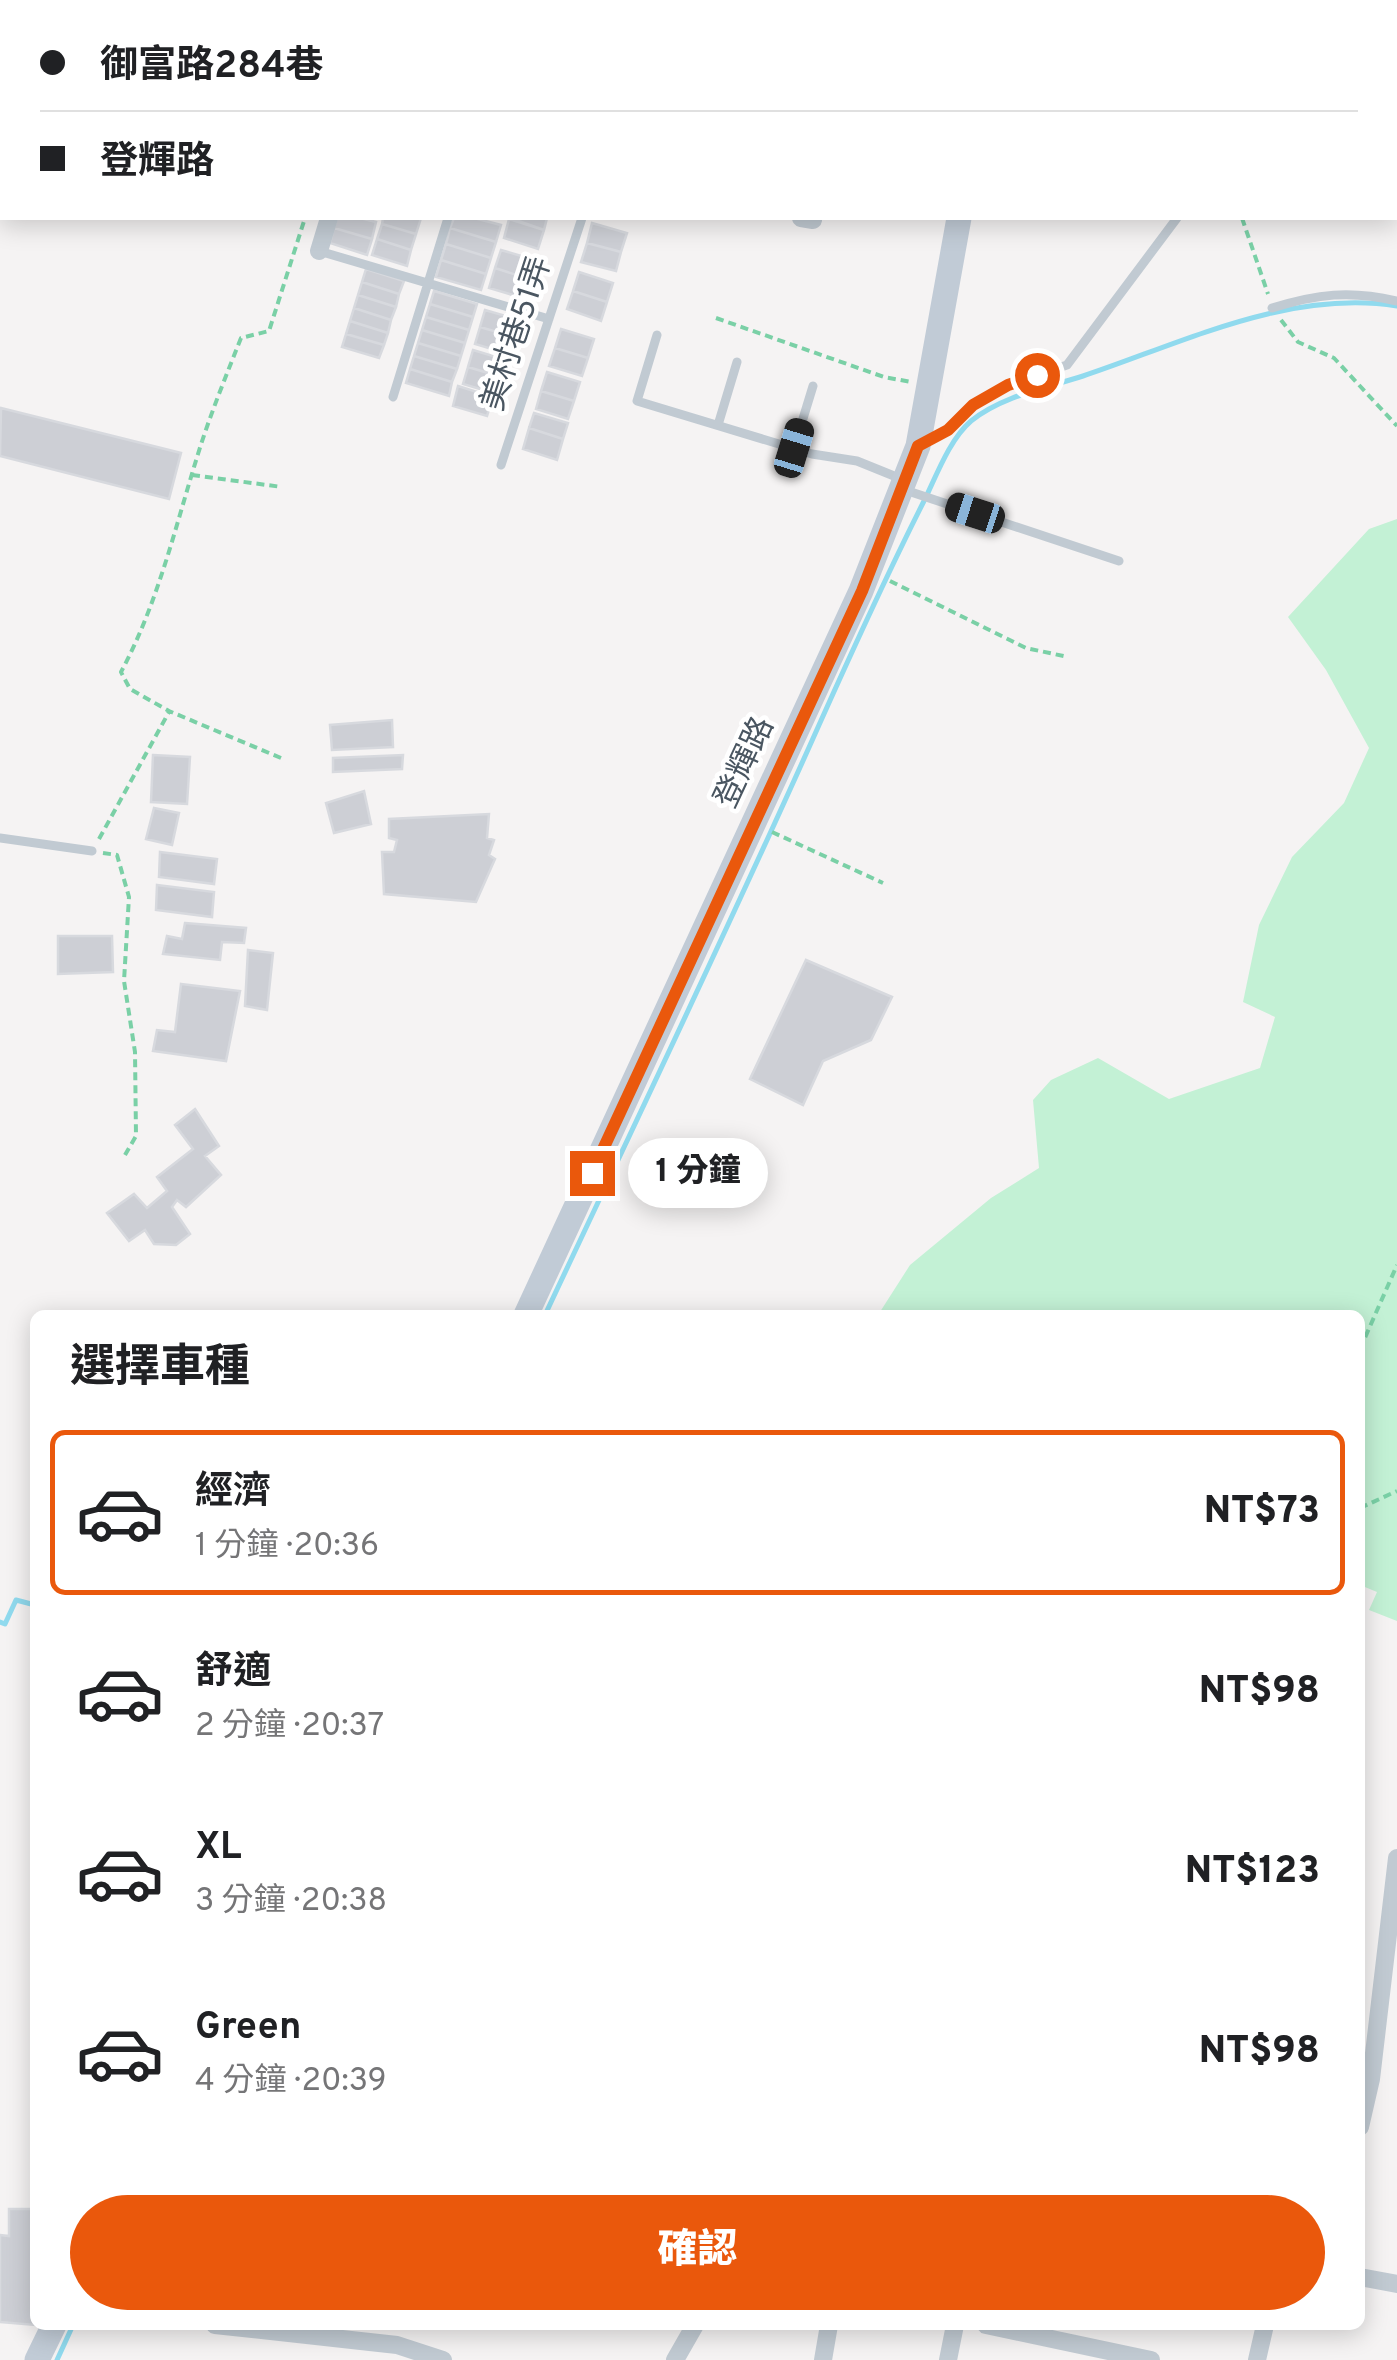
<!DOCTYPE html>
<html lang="zh-TW">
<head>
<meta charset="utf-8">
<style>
	body { margin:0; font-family:Overpass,"Noto Sans TC",sans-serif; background:#f6f6f6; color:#202124; height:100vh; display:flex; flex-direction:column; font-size:38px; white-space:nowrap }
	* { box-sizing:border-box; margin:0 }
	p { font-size:32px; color:#757577 }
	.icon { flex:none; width:55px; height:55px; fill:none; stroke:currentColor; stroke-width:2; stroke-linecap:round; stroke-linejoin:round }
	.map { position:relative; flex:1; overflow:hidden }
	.sheet { position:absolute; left:30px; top:1310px; width:1335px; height:1020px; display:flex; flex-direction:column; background:#fff; border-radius:15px; box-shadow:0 5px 25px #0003 }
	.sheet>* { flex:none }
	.top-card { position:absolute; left:0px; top:0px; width:1398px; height:220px; box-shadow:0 5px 25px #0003; display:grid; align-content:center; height:220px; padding:0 40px; background:#fff }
	.end { position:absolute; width:45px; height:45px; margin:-22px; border:12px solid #ea580c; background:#fff; box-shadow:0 0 0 5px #fff }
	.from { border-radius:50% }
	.bubble { position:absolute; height:70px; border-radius:35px; background:#fff; box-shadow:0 5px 25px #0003; font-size:32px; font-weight:800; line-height:70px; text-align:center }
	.car { position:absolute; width:30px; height:60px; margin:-30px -15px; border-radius:12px; box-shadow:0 0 8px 2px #0007; background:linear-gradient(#222 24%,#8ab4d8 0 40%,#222 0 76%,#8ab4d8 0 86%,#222 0) }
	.top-card b { display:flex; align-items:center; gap:35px; height:95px; font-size:38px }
	.top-card b+b { border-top:2px solid #e0e0e0 }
	.top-card i { width:25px; height:25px; background:#202124 }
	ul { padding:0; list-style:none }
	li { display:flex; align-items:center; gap:30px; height:165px; margin:0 20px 15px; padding:0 20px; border:5px solid transparent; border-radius:15px }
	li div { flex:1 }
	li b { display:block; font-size:38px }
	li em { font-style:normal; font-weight:800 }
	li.selected { border-color:#ea580c }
	li>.icon { width:90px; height:90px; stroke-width:1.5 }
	h2 { padding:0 40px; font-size:45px; line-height:120px }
	.cta { display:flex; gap:20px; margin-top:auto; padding:20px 40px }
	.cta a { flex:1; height:115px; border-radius:60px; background:#ea580c; color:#fff; font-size:40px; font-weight:800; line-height:115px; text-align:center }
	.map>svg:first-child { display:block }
	.green { fill:#c3f1d5 }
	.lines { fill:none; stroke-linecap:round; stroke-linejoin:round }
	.stream { stroke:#90daee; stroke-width:5 }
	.building { fill:#cdcfd5; stroke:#d7d9de; stroke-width:2.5 }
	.path { stroke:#7ad0a6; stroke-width:4; stroke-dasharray:8 5; stroke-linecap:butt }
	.lane { stroke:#c1cad2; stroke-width:9 }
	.street { stroke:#c1cad2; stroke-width:18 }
	.secondary { stroke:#c1cbd6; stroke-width:25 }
	.route { stroke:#ea580c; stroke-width:12 }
	.labels { text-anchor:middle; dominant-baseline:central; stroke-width:9; stroke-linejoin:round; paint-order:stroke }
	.street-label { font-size:32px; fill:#4a5661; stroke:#fff }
</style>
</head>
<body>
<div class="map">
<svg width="1397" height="2360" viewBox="0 0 1397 2360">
	<rect width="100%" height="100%" fill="#f5f3f3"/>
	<path class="green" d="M 1397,519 L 1397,1621 L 1369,1610 L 1377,1592 L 1360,1585 L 1360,1315 L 878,1315 L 910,1265 L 991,1198 L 1039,1168 L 1033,1100 L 1051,1080 L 1098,1058 L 1169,1099 L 1260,1068 L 1275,1017 L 1243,1002 L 1259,925 L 1292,857 L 1344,803 L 1369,748 L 1326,670 L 1288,617 L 1369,529 Z"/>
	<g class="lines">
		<path class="stream" d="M 545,1315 C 637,1119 731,923 819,725 C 853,649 887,574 925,499 C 937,474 950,439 971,421 C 1002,396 1046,388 1083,376 C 1182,343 1289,289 1397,306
			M 0,1622 L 5,1624 L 16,1600 L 35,1605
			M 57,2360 L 73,2325"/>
	</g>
	<path class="building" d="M 337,218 L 360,218 L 376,222 L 372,239 L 334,228 Z
		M 383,218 L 421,218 L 416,234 L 382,224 Z
		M 454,218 L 474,218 L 501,225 L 496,242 L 450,228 Z
		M 510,218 L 547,218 L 544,230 Z
		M 509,219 L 544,230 L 538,249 L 504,238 Z
		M 592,223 L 627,233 L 621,252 L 587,243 Z
		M 382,224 L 416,234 L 411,250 L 377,239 Z
		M 334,228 L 372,239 L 367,255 L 330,243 Z
		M 450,228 L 496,242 L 491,258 L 446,244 Z
		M 377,239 L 411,250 L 407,266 L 372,255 Z
		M 587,243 L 621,252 L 616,271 L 581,262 Z
		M 446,244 L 491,258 L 486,274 L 441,260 Z
		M 501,250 L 535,260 L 529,279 L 495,268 Z
		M 441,260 L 486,274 L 481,290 L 436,277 Z
		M 495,268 L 529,279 L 523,298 L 489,288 Z
		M 366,269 L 404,281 L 399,294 L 362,282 Z
		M 579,272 L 613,283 L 607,302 L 573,291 Z
		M 362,282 L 399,294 L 396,307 L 358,295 Z
		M 434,291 L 477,304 L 473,317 L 430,304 Z
		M 573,291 L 607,302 L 601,321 L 567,309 Z
		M 358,295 L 396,307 L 391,320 L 354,308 Z
		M 430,304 L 473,317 L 469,330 L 426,317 Z
		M 354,308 L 391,320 L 388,333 L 350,321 Z
		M 485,310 L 516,319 L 511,336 L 480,327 Z
		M 426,317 L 469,330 L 465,343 L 422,330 Z
		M 350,321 L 388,333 L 384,345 L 346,334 Z
		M 480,327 L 511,336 L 505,353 L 475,344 Z
		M 561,329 L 594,339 L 588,358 L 555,348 Z
		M 422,330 L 465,343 L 461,356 L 418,343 Z
		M 346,334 L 384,345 L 379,358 L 342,347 Z
		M 418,343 L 461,356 L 457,369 L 414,356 Z
		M 555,348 L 588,358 L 582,376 L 549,366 Z
		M 473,350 L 503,359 L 498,376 L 468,367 Z
		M 414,356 L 457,369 L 452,382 L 410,369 Z
		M 468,367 L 498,376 L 493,393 L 463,384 Z
		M 410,369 L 452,382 L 449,396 L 406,383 Z
		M 547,372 L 580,382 L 574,401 L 541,391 Z
		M 458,386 L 493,397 L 487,416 L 453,406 Z
		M 541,391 L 574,401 L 568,419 L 536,409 Z
		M 1,408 L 181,453 L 169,499 L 0,456 Z
		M 534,413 L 568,423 L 563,439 L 529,428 Z
		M 529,428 L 563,439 L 557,460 L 523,449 Z
		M 392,720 L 393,747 L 332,750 L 330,725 Z
		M 153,755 L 190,757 L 187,804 L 151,802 Z
		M 403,755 L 402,769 L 333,772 L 333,758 Z
		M 364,791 L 371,824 L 334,833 L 326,803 Z
		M 154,808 L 179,813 L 172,845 L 146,839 Z
		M 489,814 L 487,838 L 494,840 L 489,855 L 495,859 L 476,902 L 384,894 L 382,852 L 394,852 L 397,840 L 389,838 L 389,819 Z
		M 160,852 L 217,859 L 214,884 L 159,877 Z
		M 157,885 L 214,892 L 212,917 L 156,910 Z
		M 185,923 L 246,928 L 244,943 L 222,942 L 220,960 L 163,954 L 167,936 L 182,939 Z
		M 58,936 L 112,936 L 113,972 L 58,974 Z
		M 248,950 L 273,953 L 267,1010 L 245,1006 Z
		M 806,960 L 892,997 L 871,1040 L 823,1061 L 803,1105 L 750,1079 Z
		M 181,984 L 240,991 L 226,1061 L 153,1051 L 157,1030 L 175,1032 Z
		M 195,1109 L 219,1146 L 205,1156 L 221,1175 L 186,1207 L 177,1200 L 172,1207 L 190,1234 L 176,1245 L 154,1244 L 145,1230 L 129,1241 L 107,1213 L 134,1194 L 147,1208 L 167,1191 L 157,1177 L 193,1149 L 175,1125 Z
		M 9,2209 L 35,2209 L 35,2325 L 0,2322 L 0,2235 L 9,2236 Z"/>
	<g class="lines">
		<path class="path" d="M 1242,218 L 1268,294
			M 716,318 L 884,377 L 911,382
			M 1281,320 L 1298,342 L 1334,358 L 1397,426
			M 192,475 L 282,487
			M 890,581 L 1026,648 L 1068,657
			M 281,758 L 169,711 L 130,689 L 121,672 C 158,603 175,528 198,454 C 210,415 226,376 241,338 L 269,331 L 305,218
			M 772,832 L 883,883
			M 99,839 L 169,712
			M 103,853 L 117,855 L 129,897 L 124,981 L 135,1052 L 136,1136 L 125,1155
			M 1360,1349 L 1397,1265
			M 1360,1508 L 1397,1491"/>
		<path class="lane" d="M 386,2 L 387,0
			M 1305,2 L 1307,0
			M 1395,65 L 1397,66
			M 319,251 L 549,319
			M 1272,308 C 1317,294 1350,290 1397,301
			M 657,335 L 637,401 L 812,454 L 857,461 L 904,480
			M 393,397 L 448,218
			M 718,425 L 737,362
			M 921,444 L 948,430 L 973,405 L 1008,385 L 1067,365 L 1177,218
			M 794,448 L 813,386
			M 501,465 L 582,218
			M 905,490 L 1119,561
			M 0,838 L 92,851"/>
		<path class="street" d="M 371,0 L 372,2
			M 801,218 L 813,220
			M 319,251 L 329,218
			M 1360,2127 L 1371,2079 L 1397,1858
			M 1360,2277 L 1397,2284
			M 215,2325 L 397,2345 L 443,2360
			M 986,2325 L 1151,2360
			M 675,2360 L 695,2325
			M 823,2360 L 829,2325
			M 948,2360 L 955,2325
			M 1257,2360 L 1265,2325"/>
		<path class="secondary" d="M 995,2 L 995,0
			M 526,1315 L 861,591 L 918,446 L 959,218
			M 37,2360 L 54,2325"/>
	</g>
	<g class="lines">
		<path class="route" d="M 592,1173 L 862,591 L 918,446 L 948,430 L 973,405 L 1008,385 L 1037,375"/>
	</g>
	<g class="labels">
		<g class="street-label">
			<text transform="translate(518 334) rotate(-72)">美村巷51弄</text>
			<text transform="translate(746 763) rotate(-65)">登輝路</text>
		</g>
	</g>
</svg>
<i class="end from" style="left:1037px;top:375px"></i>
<i class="end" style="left:592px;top:1173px"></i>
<div class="bubble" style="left:628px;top:1138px;width:140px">1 分鐘</div>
<i class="car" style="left:794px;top:448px;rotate:17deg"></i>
<i class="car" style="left:975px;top:513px;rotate:288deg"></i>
<div class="top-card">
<b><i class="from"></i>御富路284巷</b>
<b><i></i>登輝路</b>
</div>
<section class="sheet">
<h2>選擇車種</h2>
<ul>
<li class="selected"><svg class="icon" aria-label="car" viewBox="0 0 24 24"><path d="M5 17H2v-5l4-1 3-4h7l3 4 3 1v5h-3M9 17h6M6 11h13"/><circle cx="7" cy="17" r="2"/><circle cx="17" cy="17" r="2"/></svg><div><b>經濟</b><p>1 分鐘 · 20:36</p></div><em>NT$73</em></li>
<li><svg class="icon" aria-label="car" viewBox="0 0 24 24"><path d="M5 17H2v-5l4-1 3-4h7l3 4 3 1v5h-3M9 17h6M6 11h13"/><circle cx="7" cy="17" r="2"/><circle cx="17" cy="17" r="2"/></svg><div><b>舒適</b><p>2 分鐘 · 20:37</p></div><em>NT$98</em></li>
<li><svg class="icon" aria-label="car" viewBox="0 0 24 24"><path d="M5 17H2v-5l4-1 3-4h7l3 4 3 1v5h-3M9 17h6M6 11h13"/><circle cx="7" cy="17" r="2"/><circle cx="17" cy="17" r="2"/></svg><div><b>XL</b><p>3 分鐘 · 20:38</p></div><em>NT$123</em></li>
<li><svg class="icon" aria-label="car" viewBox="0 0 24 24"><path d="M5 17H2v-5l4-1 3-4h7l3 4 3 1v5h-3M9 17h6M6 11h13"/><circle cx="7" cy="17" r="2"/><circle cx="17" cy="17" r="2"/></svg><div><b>Green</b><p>4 分鐘 · 20:39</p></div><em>NT$98</em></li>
</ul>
<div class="cta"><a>確認</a></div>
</section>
</div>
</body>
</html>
